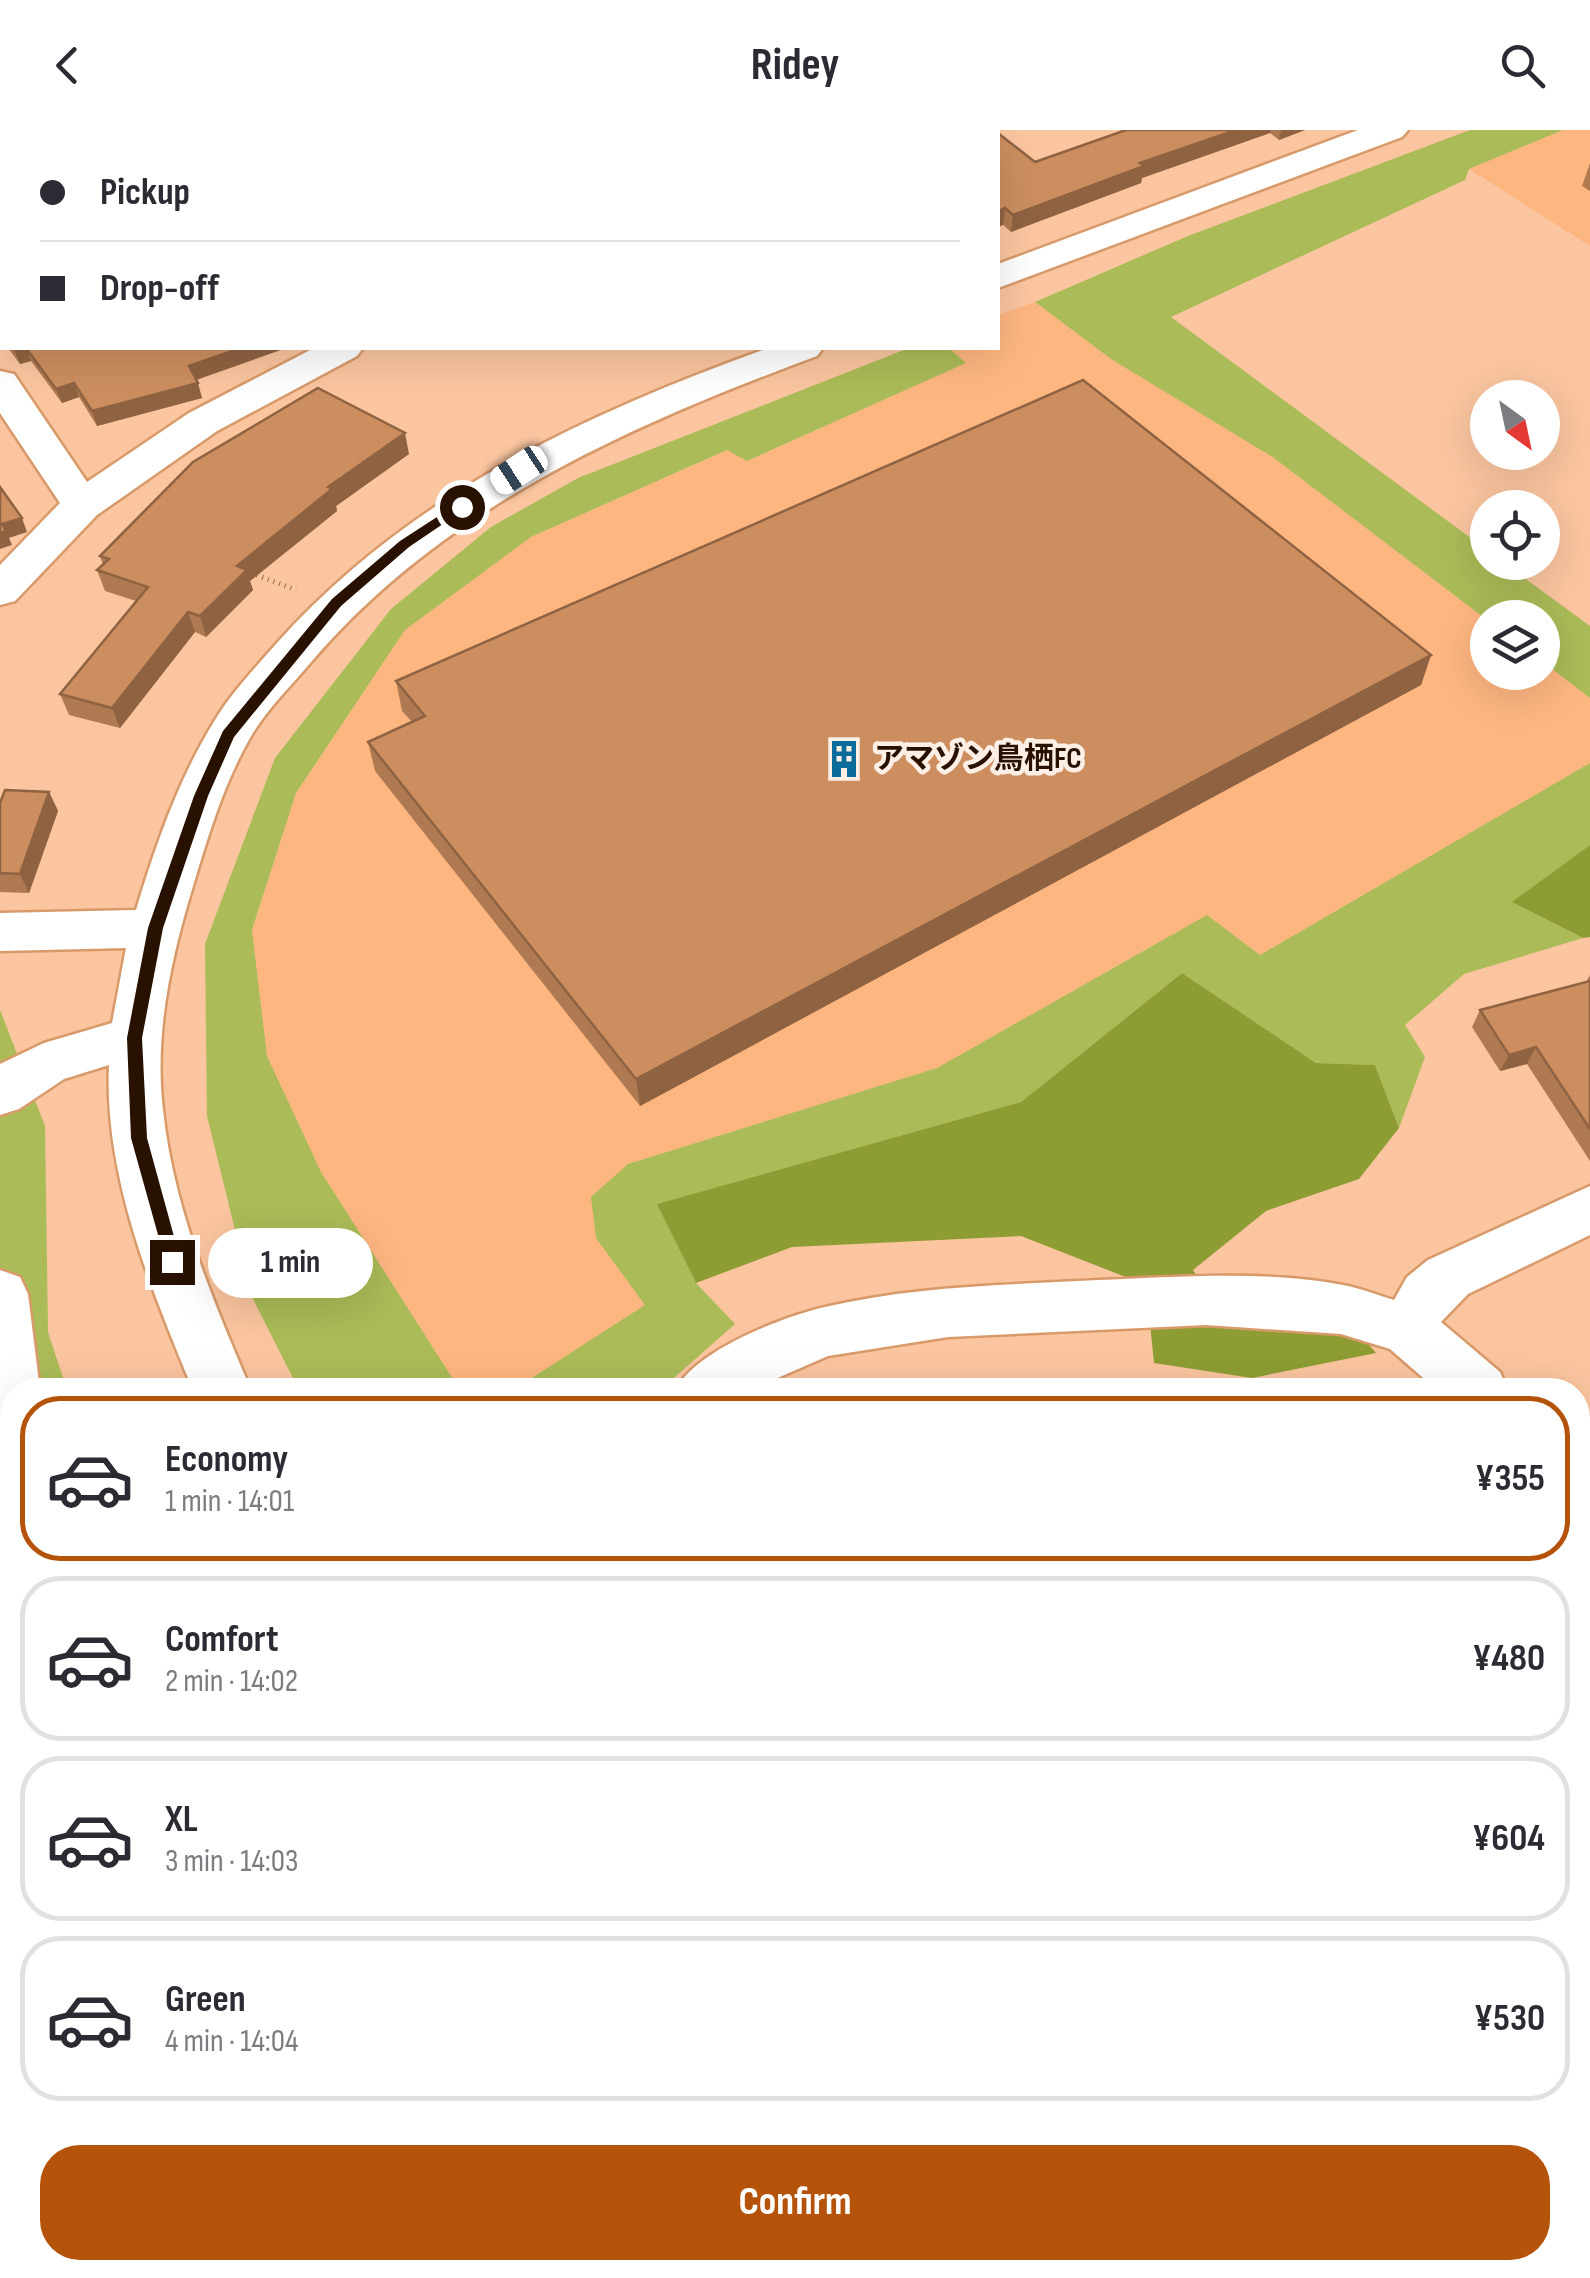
<!DOCTYPE html>
<html lang="en">
<head>
<meta charset="utf-8">
<style>
	body { margin:0; font-family:"Sofia Sans Condensed","Noto Sans JP",sans-serif; background:#f7f7f7; color:#2b2b33; height:100vh; display:flex; flex-direction:column; font-size:38px; white-space:nowrap }
	* { box-sizing:border-box; margin:0 }
	p { font-size:32px; color:#7c7c81 }
	.icon { flex:none; width:55px; height:55px; fill:none; stroke:currentColor; stroke-width:2; stroke-linecap:round; stroke-linejoin:round }
	.map { position:relative; flex:1; overflow:hidden }
	.side { position:absolute; left:0px; top:1248px; width:1590px; height:902px; display:flex; flex-direction:column; background:#fff; border-radius:40px 40px 0 0; box-shadow:0 10px 40px #0002 }
	.side>* { flex:none }
	.banner { position:absolute; left:0px; top:0px; width:1000px; height:220px; box-shadow:0 10px 40px #0002; display:grid; align-content:center; height:220px; padding:0 40px; background:#fff }
	.needle { width:65px; rotate:147deg }
	.tools { position:absolute; left:1470px; top:250px; display:grid; gap:20px }
	.tools a { display:grid; place-items:center; width:90px; height:90px; border-radius:50%; background:#fff; box-shadow:0 10px 40px #0002; font-size:50px }
	.end { position:absolute; width:45px; height:45px; margin:-22px; border:12px solid #291101; background:#fff; box-shadow:0 0 0 5px #fff }
	.from { border-radius:50% }
	.bubble { position:absolute; height:70px; border-radius:35px; background:#fff; box-shadow:0 10px 40px #0002; font-size:32px; font-weight:700; line-height:70px; text-align:center }
	.car { position:absolute; width:30px; height:60px; margin:-30px -15px; border-radius:12px; box-shadow:0 0 8px 2px #0007; background:linear-gradient(#fff 24%,#345 0 40%,#fff 0 76%,#345 0 86%,#fff 0) }
	.banner b { display:flex; align-items:center; gap:35px; height:95px; font-size:38px }
	.banner b+b { border-top:2px solid #e1e1e2 }
	.banner i { width:25px; height:25px; background:#2b2b33 }
	ul { padding:18px 0 0; list-style:none }
	li { display:flex; align-items:center; gap:30px; height:165px; margin:0 20px 15px; padding:0 20px; border:5px solid #e1e1e2; border-radius:40px }
	li div { flex:1 }
	li b { display:block; font-size:38px }
	li em { font-style:normal; font-weight:700 }
	li.active { border-color:#b45309 }
	li>.icon { width:90px; height:90px; stroke-width:1.5 }
	.primary-button { display:flex; gap:20px; margin-top:auto; padding:20px 40px }
	.primary-button a { flex:1; height:115px; border-radius:40px; background:#b45309; color:#fff; font-size:40px; font-weight:700; line-height:115px; text-align:center }
	header { display:flex; justify-content:space-between; align-items:center; height:130px; padding:0 40px; background:#fff; font-size:45px; font-weight:700 }
	.map>svg:first-child { display:block }
	.built { fill:#feb681 }
	.green { fill:#aabb57 }
	.forest { fill:#8d9d33 }
	.lines { fill:none; stroke-linecap:round; stroke-linejoin:round }
	.minor-casing { stroke:#d99a6a; stroke-width:5 }
	.path-far1 { stroke:#916b50; stroke-width:5; stroke-dasharray:1 5; stroke-linecap:butt }
	.path { stroke:#916b50; stroke-width:8; stroke-dasharray:2.5 9; stroke-linecap:butt }
	.minor { fill:#fff; fill-rule:evenodd }
	.wall { fill:#af7a52 }
	.shaded-wall { fill:#8f6342 }
	.building { fill:#cc8e5f; stroke:#8f6342; stroke-width:2.5 }
	.route { fill:#291101 }
	.labels { text-anchor:middle; dominant-baseline:central; stroke-width:9; stroke-linejoin:round; paint-order:stroke }
	.poi-label { font-size:30px; font-weight:bold; fill:#291101; stroke:#fdefe6; text-anchor:start }
</style>
</head>
<body>
<header><svg class="icon" aria-label="back" viewBox="0 0 24 24"><path d="M15 5l-7 7 7 7"/></svg>Ridey<svg class="icon" aria-label="search" viewBox="0 0 24 24"><circle cx="10" cy="10" r="6"/><path d="M15 15l6 6"/></svg></header>
<div class="map">
<svg width="1590" height="2148" viewBox="0 0 1590 2148">
	<rect width="100%" height="100%" fill="#fac59f"/>
	<path class="built" d="M 1563,0 L 1590,0 L 1590,116 L 1469,39 Z
		M 1035,172 L 1111,229 L 1274,328 L 1487,490 L 1488,542 L 1542,542 L 1543,532 L 1590,568 L 1590,633 L 1260,825 L 1207,785 L 937,938 L 628,1034 L 597,1109 L 646,1175 L 513,1260 L 460,1260 L 321,1042 L 267,926 L 252,801 L 296,663 L 405,500 L 531,407 L 728,320 L 748,331 L 965,233 L 949,218 L 998,218 L 998,185 Z"/>
	<path class="green" d="M 1470,0 L 1563,0 L 1469,39 L 1465,50 L 1171,187 L 1487,420 L 1488,432 L 1504,433 L 1590,496 L 1590,568 L 1543,532 L 1542,488 L 1487,490 L 1274,328 L 1111,229 L 1035,172 L 1188,106 Z
		M 909,218 L 949,218 L 966,233 L 747,331 L 727,320 L 531,407 L 405,500 L 296,663 L 252,800 L 267,926 L 321,1042 L 460,1260 L 299,1260 L 251,1165 L 207,986 L 205,814 L 275,628 L 391,479 L 491,397 L 578,348 Z
		M 1590,633 L 1590,715 L 1513,772 L 1583,808 L 1464,844 L 1405,895 L 1425,927 L 1399,998 L 1375,935 L 1316,933 L 1182,843 L 1021,972 L 658,1074 L 696,1153 L 735,1194 L 660,1260 L 513,1260 L 645,1175 L 596,1108 L 591,1067 L 628,1034 L 937,938 L 1207,785 L 1260,825 Z
		M 0,880 L 45,996 L 48,1202 L 67,1260 L 12,1260 L 12,1766 L 0,1773 Z"/>
	<path class="forest" d="M 1590,715 L 1590,807 L 1583,808 L 1512,772 Z
		M 1182,843 L 1316,933 L 1375,935 L 1399,998 L 1359,1049 L 1266,1081 L 1193,1140 L 1219,1181 L 1348,1190 L 1376,1223 L 1252,1248 L 1154,1233 L 1146,1155 L 1021,1106 L 792,1117 L 696,1153 L 657,1074 L 1021,972 Z"/>
	<g class="lines">
		<g class="minor-casing">
			<path id="minor" d="M 285,0 L 321,0 L 323,2 L 287,2 Z
				M 802,0 L 839,0 L 841,2 L 804,2 Z
				M 1358,0 L 1408,0 L 1402,7 L 998,158 L 998,134 Z
				M 0,37 L 2,37 L 2,59 L 0,59 Z
				M 314,218 L 363,218 L 357,226 L 217,301 L 97,385 L 15,471 L 0,475 L 0,435 L 60,373 L 0,283 L 0,241 L 14,244 L 87,352 L 189,283 Z
				M 768,218 L 823,218 L 817,226 C 629,296 445,376 312,531 C 291,556 266,580 250,608 C 224,653 208,706 193,756 C 171,828 154,904 163,980 C 173,1077 213,1171 251,1260 L 193,1260 C 151,1158 104,1047 109,935 L 64,949 L 19,979 L 0,985 L 0,934 L 44,913 L 112,893 L 126,818 L 0,821 L 0,783 L 136,780 C 156,714 179,648 215,590 C 232,562 256,537 277,513 C 409,365 585,284 768,218 Z
				M 1590,1056 L 1590,1105 L 1468,1164 L 1441,1192 L 1500,1242 L 1508,1260 L 1437,1260 L 1390,1219 L 1341,1204 L 1206,1195 L 948,1207 L 828,1226 L 750,1260 L 676,1260 C 694,1221 782,1187 825,1177 C 914,1156 1007,1155 1098,1150 C 1174,1147 1269,1140 1343,1155 C 1360,1158 1377,1165 1394,1170 L 1407,1147 L 1428,1130 Z
				M 0,1140 L 20,1147 L 28,1164 L 40,1260 L 12,1260 L 12,1293 L 0,1289 Z
				M 12,1306 L 12,1406 L 0,1411 L 0,1310 Z
				M 1578,1325 L 1590,1330 L 1590,1392 L 1578,1387 Z
				M 12,1785 L 12,1856 L 0,1862 L 0,1790 Z
				M 605,2138 L 680,2138 L 684,2148 L 609,2148 Z"/>
		</g>
		<path class="path-far1" d="M 251,443 L 296,460"/>
		<path class="path" d="M 0,1510 L 12,1538"/>
		<use href="#minor" class="minor"/>
	</g>
	<path class="wall" d="M 854,0 L 994,0 L 1035,32 L 1126,0 L 1305,0 L 1279,10 L 1270,3 L 1142,48 L 1141,53 L 1011,102 L 1003,95 L 998,2 L 857,2 Z
		M 1590,33 L 1590,61 L 1582,56 Z
		M 8,218 L 286,218 L 196,250 L 202,268 L 97,296 L 79,267 L 62,273 L 31,231 L 20,234 Z
		M 409,324 L 336,376 L 337,381 L 250,451 L 253,460 L 206,507 L 195,502 L 120,598 L 69,585 L 60,564 L 136,471 L 105,461 L 97,440 L 103,435 L 100,426 Z
		M 1431,525 L 1421,555 L 640,976 L 375,641 L 368,612 L 412,592 L 402,581 L 396,551 Z
		M 49,662 L 58,681 L 29,763 L 0,762 L 0,673 Z
		M 1590,845 L 1590,1031 L 1527,934 L 1500,941 L 1472,897 L 1480,880 L 1586,852 Z
		M 1522,2138 L 1578,2138 L 1581,2148 L 1534,2148 Z"/>
	<path class="shaded-wall" d="M 1236,0 L 1271,0 L 1270,3 L 1142,48 L 1141,53 L 1011,102 L 1013,85 L 1140,33 Z
		M 1281,0 L 1305,0 L 1279,10 Z
		M 1005,78 L 1003,95 L 998,97 L 998,81 Z
		M 20,218 L 26,218 L 31,231 L 20,234 L 14,219 Z
		M 241,218 L 286,218 L 193,251 L 189,236 Z
		M 74,253 L 79,267 L 62,273 L 56,259 Z
		M 198,253 L 202,268 L 97,296 L 92,281 Z
		M 405,303 L 409,324 L 336,376 L 337,381 L 250,451 L 253,460 L 206,507 L 200,486 L 237,436 L 328,357 Z
		M 22,388 L 27,402 L 9,408 L 12,415 L 0,419 L 0,403 L 2,394 Z
		M 188,482 L 195,502 L 120,598 L 112,578 Z
		M 1431,525 L 1421,555 L 640,976 L 636,949 Z
		M 49,662 L 58,681 L 29,763 L 20,744 Z
		M 1536,917 L 1527,934 L 1500,941 L 1509,925 Z"/>
	<path class="building" d="M 0,0 L 289,0 L 292,2 L 2,2 L 2,14 L 0,10 Z
		M 875,0 L 994,0 L 1035,32 L 1126,0 L 1236,0 L 1140,33 L 1144,36 L 1013,85 L 1005,78 L 998,81 L 998,2 L 878,2 Z
		M 0,68 L 2,68 L 2,202 L 0,198 Z
		M 26,218 L 241,218 L 189,236 L 198,253 L 92,281 L 74,253 L 56,259 Z
		M 1083,250 L 1431,525 L 636,949 L 368,612 L 425,586 L 396,551 Z
		M 318,258 L 405,303 L 328,357 L 332,359 L 237,436 L 247,440 L 200,486 L 188,482 L 112,578 L 60,564 L 148,457 L 97,440 L 109,429 L 100,426 L 193,332 Z
		M 0,357 L 22,388 L 2,394 L 6,401 L 0,403 Z
		M 5,660 L 49,662 L 20,744 L 0,743 L 0,673 Z
		M 1590,851 L 1590,999 L 1536,917 L 1509,925 L 1480,880 Z
		M 1578,2055 L 1590,2065 L 1590,2133 L 1581,2148 L 1552,2148 L 1540,2138 L 1578,2138 Z"/>
	<path class="route" d="M 457,374 L 468,377 L 409,417 L 341,476 L 234,607 L 208,666 L 163,798 L 142,908 L 147,1008 L 181,1132 L 172,1139 L 167,1137 L 131,1008 L 127,908 L 148,798 L 194,666 L 223,601 L 332,469 L 400,411 Z"/>
	<defs>
		<g id="building-bare" transform="scale(3)"><path d="M-4-6H4V6H1V3H-1V6H-4ZM-2.5-4.3h1.7v1.8h-1.7ZM.8-4.3h1.7v1.8H.8ZM-2.5-1h1.7V.8h-1.7ZM.8-1h1.7V.8H.8Z" fill="#096c9a" stroke="#fdefe6" stroke-width="2.5" paint-order="stroke"/></g>
	</defs>
	<g fill-rule="evenodd">
		<use href="#building-bare" x="844" y="629"/>
	</g>
	<g class="labels">
		<g class="poi-label">
			<text x="874" y="629">アマゾン鳥栖FC</text>
		</g>
	</g>
</svg>
<div class="tools">
<a><svg class="needle" viewBox="-14 -14 28 28"><path d="M0-13l5 13h-10z" fill="#e53935"/><path d="M0 13l5-13h-10z" fill="#7c7c81"/></svg></a>
<a><svg class="icon" aria-label="locate" viewBox="0 0 24 24"><circle cx="12" cy="12" r="6"/><path d="M12 2v4M12 18v4M2 12h4M18 12h4"/></svg></a>
<a><svg class="icon" aria-label="layers" viewBox="0 0 24 24"><path d="M12 4l9 5-9 5-9-5zM3 14l9 5 9-5"/></svg></a>
</div>
<i class="end from" style="left:462px;top:377px"></i>
<i class="end" style="left:172px;top:1132px"></i>
<div class="bubble" style="left:208px;top:1098px;width:165px">1 min</div>
<i class="car" style="left:519px;top:340px;rotate:237deg"></i>
<div class="banner">
<b><i class="from"></i>Pickup</b>
<b><i></i>Drop-off</b>
</div>
<section class="side">
<ul>
<li class="active"><svg class="icon" aria-label="car" viewBox="0 0 24 24"><path d="M5 17H2v-5l4-1 3-4h7l3 4 3 1v5h-3M9 17h6M6 11h13"/><circle cx="7" cy="17" r="2"/><circle cx="17" cy="17" r="2"/></svg><div><b>Economy</b><p>1 min · 14:01</p></div><em>¥355</em></li>
<li><svg class="icon" aria-label="car" viewBox="0 0 24 24"><path d="M5 17H2v-5l4-1 3-4h7l3 4 3 1v5h-3M9 17h6M6 11h13"/><circle cx="7" cy="17" r="2"/><circle cx="17" cy="17" r="2"/></svg><div><b>Comfort</b><p>2 min · 14:02</p></div><em>¥480</em></li>
<li><svg class="icon" aria-label="car" viewBox="0 0 24 24"><path d="M5 17H2v-5l4-1 3-4h7l3 4 3 1v5h-3M9 17h6M6 11h13"/><circle cx="7" cy="17" r="2"/><circle cx="17" cy="17" r="2"/></svg><div><b>XL</b><p>3 min · 14:03</p></div><em>¥604</em></li>
<li><svg class="icon" aria-label="car" viewBox="0 0 24 24"><path d="M5 17H2v-5l4-1 3-4h7l3 4 3 1v5h-3M9 17h6M6 11h13"/><circle cx="7" cy="17" r="2"/><circle cx="17" cy="17" r="2"/></svg><div><b>Green</b><p>4 min · 14:04</p></div><em>¥530</em></li>
</ul>
<div class="primary-button"><a>Confirm</a></div>
</section>
</div>
</body>
</html>
